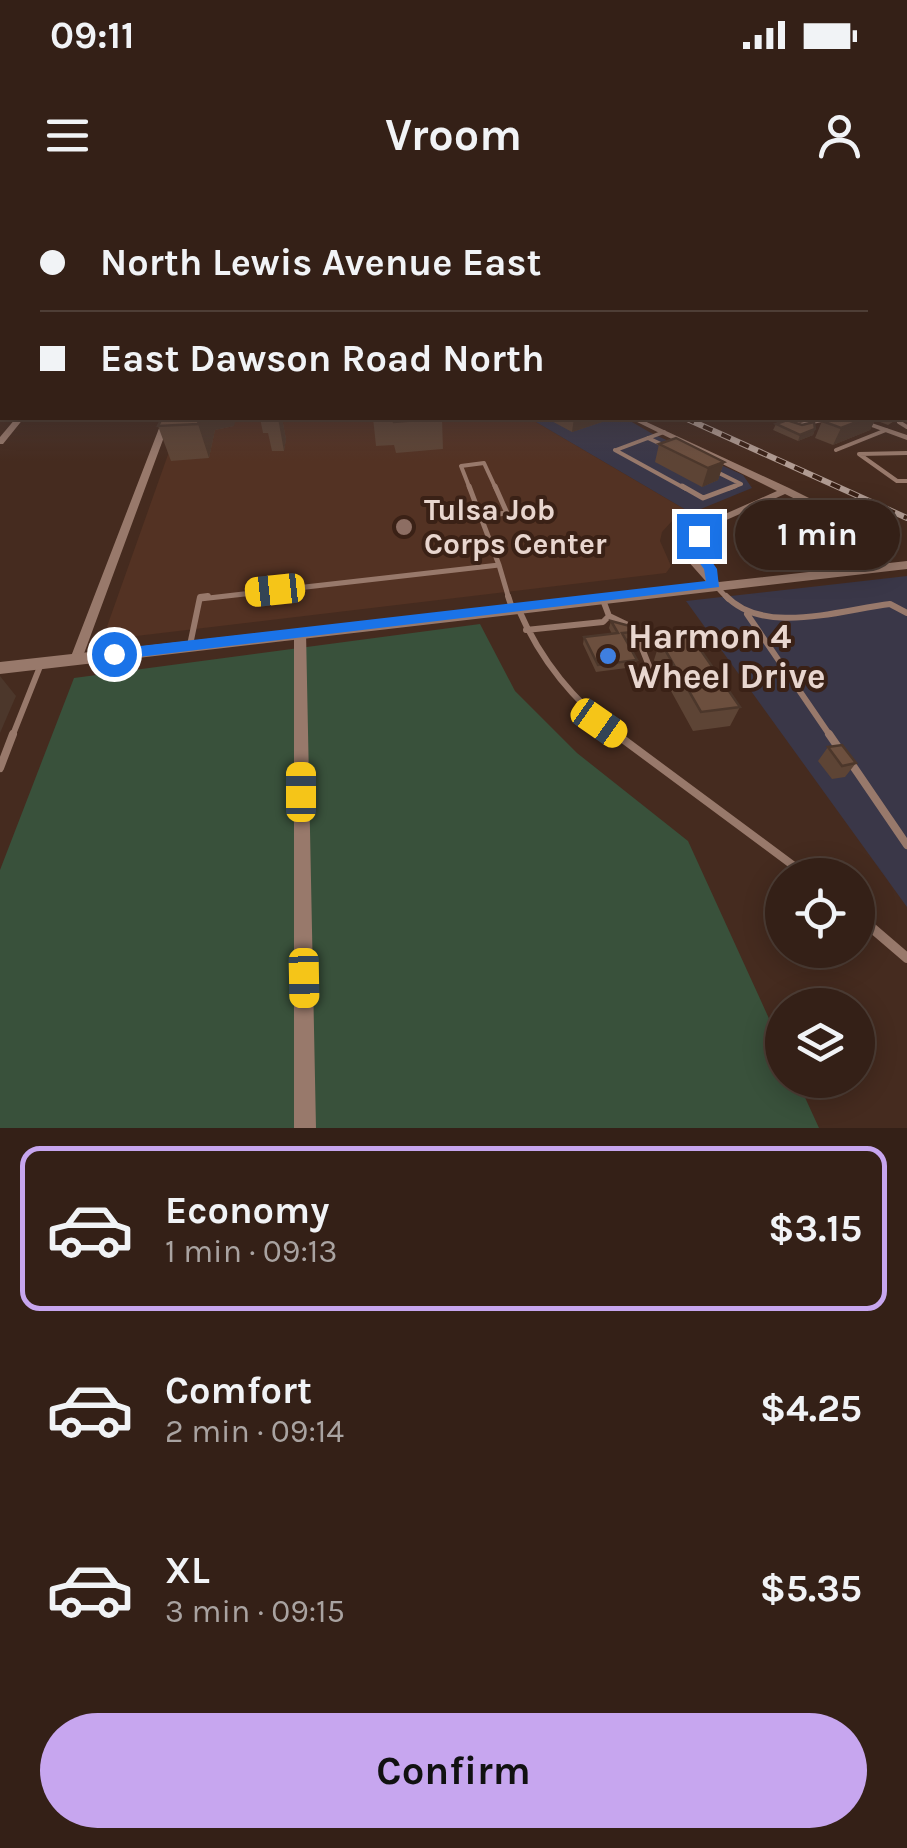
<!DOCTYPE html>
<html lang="en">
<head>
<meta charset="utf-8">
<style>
	body { margin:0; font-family:Karla,sans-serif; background:#3c2820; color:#f1f3f6; height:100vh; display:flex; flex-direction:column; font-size:38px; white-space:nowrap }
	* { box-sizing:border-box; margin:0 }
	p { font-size:32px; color:#a9a3a1 }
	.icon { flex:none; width:55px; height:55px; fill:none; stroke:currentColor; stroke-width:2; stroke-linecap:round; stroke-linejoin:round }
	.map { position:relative; height:928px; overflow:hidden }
	.side { display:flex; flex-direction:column; background:#342017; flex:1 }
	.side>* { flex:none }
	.top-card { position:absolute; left:0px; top:0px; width:908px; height:220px; box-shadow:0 5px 25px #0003,0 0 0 2px #4e3e36; display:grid; align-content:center; height:220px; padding:0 40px; background:#342017 }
	.controls { position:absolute; left:765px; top:658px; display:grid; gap:20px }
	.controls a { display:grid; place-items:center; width:110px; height:110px; border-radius:50%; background:#342017; box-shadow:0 5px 25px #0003,0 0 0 2px #4e3e36; font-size:50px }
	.end { position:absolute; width:45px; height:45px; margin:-22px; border:12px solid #1a73e8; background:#fff; box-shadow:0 0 0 5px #fff }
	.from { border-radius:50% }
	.bubble { position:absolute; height:70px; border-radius:35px; background:#342017; box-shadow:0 5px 25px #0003,0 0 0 2px #4e3e36; font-size:32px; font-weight:700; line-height:70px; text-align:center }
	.car { position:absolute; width:30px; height:60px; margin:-30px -15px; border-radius:12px; box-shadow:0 0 8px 2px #0007; background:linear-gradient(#f5c518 24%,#345 0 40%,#f5c518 0 76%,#345 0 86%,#f5c518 0) }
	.top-card b { display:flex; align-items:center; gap:35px; height:95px; font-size:38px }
	.top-card b+b { border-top:2px solid #4e3e36 }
	.top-card i { width:25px; height:25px; background:#f1f3f6 }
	ul { padding:18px 0 0; list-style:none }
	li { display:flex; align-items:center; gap:30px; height:165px; margin:0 20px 15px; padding:0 20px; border:5px solid transparent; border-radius:20px }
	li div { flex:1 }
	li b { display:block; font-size:38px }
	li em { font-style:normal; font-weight:700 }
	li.active { border-color:#c7a6ef }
	li>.icon { width:90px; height:90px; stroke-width:1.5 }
	.action { display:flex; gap:20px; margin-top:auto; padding:20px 40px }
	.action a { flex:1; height:115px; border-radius:60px; background:#c7a6ef; color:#111; font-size:40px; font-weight:700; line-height:115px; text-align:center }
	.status { display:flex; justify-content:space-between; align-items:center; height:70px; padding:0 50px; background:#342017; direction:ltr }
	.status svg { height:28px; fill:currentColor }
	header { display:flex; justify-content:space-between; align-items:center; height:130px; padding:0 40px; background:#342017; font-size:45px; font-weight:700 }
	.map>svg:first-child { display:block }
	.industrial { fill:#3a3748 }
	.built { fill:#533223 }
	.green { fill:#39513b }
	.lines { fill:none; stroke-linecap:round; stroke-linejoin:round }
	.lane-far4 { stroke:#98796b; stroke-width:4 }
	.lane-far3 { stroke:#98796b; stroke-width:5 }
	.lane-far2 { stroke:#98796b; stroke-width:6 }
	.lane-far1 { stroke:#98796b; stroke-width:8 }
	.lane { stroke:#98796b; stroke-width:10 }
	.street { fill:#98796b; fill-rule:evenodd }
	.secondary { fill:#98796b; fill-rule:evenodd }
	.rail-casing { stroke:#b09b92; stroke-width:6 }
	.rail { stroke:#3a2116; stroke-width:4; stroke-dasharray:10; stroke-linecap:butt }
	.wall { fill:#5d4435 }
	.shaded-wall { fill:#4c372b }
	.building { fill:#6c4f3e; stroke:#4c372b; stroke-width:2.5 }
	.route { fill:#1a73e8 }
	.education-dot { fill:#8d6e63; stroke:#3a2116; stroke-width:4 }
	.shop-dot { fill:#3f7fe0; stroke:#3a2116; stroke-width:4 }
	.labels { text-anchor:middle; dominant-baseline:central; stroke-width:8; stroke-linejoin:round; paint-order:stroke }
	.far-poi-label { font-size:30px; font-weight:bold; fill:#e8d6cf; stroke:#3a2116; text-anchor:start }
	.poi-label { font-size:35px; font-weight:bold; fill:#e8d6cf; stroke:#3a2116; text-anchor:start }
</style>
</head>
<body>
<div class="status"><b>09:11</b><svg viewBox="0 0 49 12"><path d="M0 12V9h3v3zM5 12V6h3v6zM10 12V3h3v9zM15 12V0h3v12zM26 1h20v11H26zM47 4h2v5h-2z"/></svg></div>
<header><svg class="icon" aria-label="menu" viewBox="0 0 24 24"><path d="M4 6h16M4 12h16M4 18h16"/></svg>Vroom<svg class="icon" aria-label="person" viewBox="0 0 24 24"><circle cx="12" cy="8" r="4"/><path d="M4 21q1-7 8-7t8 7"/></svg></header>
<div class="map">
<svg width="907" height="928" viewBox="0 0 907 928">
	<rect width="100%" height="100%" fill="#452b1f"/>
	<path class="industrial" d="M 529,218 L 625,218 L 651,233 L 743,275 L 752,288 L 691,313 Z
		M 907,376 L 907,707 L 686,401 Z"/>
	<path class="built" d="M 181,218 L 529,218 L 691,313 L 671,322 L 662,332 L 660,341 L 671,366 L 666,373 L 111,439 L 104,435 Z"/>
	<path class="green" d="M 480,424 L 515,491 L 577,553 L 688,641 L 782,847 L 782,880 L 797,880 L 819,928 L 0,928 L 0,670 L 74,478 Z"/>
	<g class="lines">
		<path class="lane-far4" d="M 781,218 L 800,225 L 830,218
			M 899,222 L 907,227
			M 648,238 L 665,246
			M 615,250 L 686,289
			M 616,250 L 664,232
			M 836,250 L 886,230
			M 907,253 L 859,254 L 897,281 L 907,281
			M 717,272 L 741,284 L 728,289
			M 470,289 L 461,266 L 484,263 L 496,289"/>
		<path class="lane-far3" d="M 469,286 L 499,365
			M 682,286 L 703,298 L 735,286
			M 481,316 L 507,313 L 495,286
			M 715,385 L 728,399
			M 200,399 L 499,365 L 509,399"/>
		<path class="lane-far2" d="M 508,396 L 512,408
			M 726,396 C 764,436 840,410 890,404 L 907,413
			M 518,408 C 541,462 574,500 619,537
			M 747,414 L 831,537
			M 609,416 L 634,428 L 651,471
			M 526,430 L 603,422 L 609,416 L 603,400
			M 190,445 L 200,397 L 208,396
			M 12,537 L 41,464"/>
		<path class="lane-far1" d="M 616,534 L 806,675
			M 829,534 L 840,550
			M 851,563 L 907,645
			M 0,568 L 13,534"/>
		<path class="lane" d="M 858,716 L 907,758"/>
		<path class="street" d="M 0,151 L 2,151 L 2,155 L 0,155 Z
			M 0,210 L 2,210 L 2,215 L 0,215 Z
			M 16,218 L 24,218 L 3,244 L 0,244 L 0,237 Z
			M 163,218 L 171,218 L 82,459 L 76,463 L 72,462 L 70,459 Z
			M 629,218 L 638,218 L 789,288 L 899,343 L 894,346 L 890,345 L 785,294 L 715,325 L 700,344 L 715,369 L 719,384 L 714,387 L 710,386 L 679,351 L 682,333 L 777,291 ZM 701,332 L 690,344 L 702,365 L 689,350 L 690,336 Z
			M 847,218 L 857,218 L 907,235 L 907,240 Z
			M 300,428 L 306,432 L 316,928 L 294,928 L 294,432 Z"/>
		<path class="secondary" d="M 905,132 L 907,132 L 907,137 L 905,137 Z
			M 907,361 L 907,369 L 0,474 L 0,462 Z"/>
		<g class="rail-casing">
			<path id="rail" d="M 685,218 L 907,318"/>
		</g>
		<use href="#rail" class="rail"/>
	</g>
	<path class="wall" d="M 162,218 L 234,226 L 215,230 L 209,258 L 171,261 L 158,226 Z
		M 260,218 L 282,218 L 286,239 L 284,251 L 272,251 L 268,233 L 263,233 Z
		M 373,218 L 442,218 L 443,249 L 396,253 L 394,245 L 376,246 Z
		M 546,218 L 614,218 L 572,232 Z
		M 831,218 L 899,218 L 888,225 L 875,220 L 870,230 L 833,245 L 815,238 L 822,221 Z
		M 776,224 L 815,229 L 813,235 L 798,241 L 773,230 Z
		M 659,244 L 724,262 L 718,280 L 702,287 L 655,262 Z
		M 752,314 L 854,326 L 843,346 L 827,354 L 815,348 L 792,360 L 744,333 Z
		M 611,421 L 633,432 L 631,438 L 625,439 L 637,460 L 634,467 L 596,472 L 583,444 L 584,437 L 612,434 L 609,428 Z
		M 660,441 L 740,507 L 730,526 L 693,531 L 654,460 Z
		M 828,547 L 856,563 L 845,577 L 832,579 L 818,561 Z"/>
	<path class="shaded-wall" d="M 200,218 L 236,218 L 234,226 L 215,230 L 209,258 L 198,224 Z
		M 278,218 L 282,218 L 286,239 L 284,251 Z
		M 574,218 L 614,218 L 572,232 Z
		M 867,218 L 876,218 L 870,230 L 833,245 L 841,228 Z
		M 815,229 L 813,235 L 798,241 L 800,235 Z
		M 724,262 L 718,280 L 702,287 L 708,268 Z
		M 854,326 L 843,346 L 827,354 L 837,334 Z
		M 825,328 L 815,348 L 792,360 L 801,340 Z
		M 0,476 L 16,496 L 0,533 Z"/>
	<path class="building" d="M 905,140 L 907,141 L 907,200 L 905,202 L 905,188 L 907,187 L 905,187 Z
		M 162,218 L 200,218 L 198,224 L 158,226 Z
		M 393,218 L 443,218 L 394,222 Z
		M 831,218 L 867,218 L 841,228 L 822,221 Z
		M 787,220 L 802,225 L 814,222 L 815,229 L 800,235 L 776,224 Z
		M 676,238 L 724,262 L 708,268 L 659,244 Z
		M 783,300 L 854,326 L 837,334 L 825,328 L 801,340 L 752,314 Z
		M 611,421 L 630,426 L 633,432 L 622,433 L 637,460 L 598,465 L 584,437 L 618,433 Z
		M 691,436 L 740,507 L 701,512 L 660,441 Z
		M 842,545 L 856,563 L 842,566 L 828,547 Z"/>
	<linearGradient id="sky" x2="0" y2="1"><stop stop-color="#261811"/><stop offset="0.5" stop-color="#564a4d"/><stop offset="1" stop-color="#564a4d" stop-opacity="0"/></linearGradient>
	<rect width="907" height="261" fill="url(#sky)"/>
	<path class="route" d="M 699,332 L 706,336 L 703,349 L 717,369 L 719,387 L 114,460 L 107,454 L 114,449 L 706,381 L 704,369 L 690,350 L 693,336 Z"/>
	<circle class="education-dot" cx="404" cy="327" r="10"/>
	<circle class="shop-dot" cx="608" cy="456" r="10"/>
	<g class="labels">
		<g class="far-poi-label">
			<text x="424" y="310">Tulsa Job<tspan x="424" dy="34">Corps Center</tspan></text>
		</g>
		<g class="poi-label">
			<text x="628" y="436">Harmon 4<tspan x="628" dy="40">Wheel Drive</tspan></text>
		</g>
	</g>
</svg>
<div class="controls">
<a><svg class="icon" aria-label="locate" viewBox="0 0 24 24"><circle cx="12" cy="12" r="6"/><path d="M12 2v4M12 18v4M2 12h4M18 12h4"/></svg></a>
<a><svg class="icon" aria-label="layers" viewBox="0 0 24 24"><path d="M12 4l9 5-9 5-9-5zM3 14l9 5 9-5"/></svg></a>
</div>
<i class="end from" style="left:114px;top:454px"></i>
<i class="end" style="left:699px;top:336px"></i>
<div class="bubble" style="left:735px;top:300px;width:165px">1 min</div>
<i class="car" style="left:275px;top:390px;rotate:264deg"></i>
<i class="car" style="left:599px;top:523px;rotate:125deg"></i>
<i class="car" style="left:301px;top:592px;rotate:0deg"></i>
<i class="car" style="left:304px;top:778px;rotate:179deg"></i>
<div class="top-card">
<b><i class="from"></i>North Lewis Avenue East</b>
<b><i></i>East Dawson Road North</b>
</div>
</div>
<section class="side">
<ul>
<li class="active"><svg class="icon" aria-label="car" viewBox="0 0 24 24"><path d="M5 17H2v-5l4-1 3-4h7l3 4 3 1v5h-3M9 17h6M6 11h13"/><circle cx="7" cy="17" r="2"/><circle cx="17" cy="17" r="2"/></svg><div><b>Economy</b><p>1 min · 09:13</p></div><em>$3.15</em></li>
<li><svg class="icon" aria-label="car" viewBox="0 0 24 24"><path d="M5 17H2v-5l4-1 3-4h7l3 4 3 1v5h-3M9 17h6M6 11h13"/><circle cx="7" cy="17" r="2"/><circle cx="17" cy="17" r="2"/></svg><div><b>Comfort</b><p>2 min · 09:14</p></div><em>$4.25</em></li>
<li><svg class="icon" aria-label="car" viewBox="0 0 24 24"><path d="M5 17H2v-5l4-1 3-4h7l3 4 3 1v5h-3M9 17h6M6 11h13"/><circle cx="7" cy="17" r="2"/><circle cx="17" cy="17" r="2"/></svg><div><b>XL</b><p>3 min · 09:15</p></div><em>$5.35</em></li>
</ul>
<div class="action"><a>Confirm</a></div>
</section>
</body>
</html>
